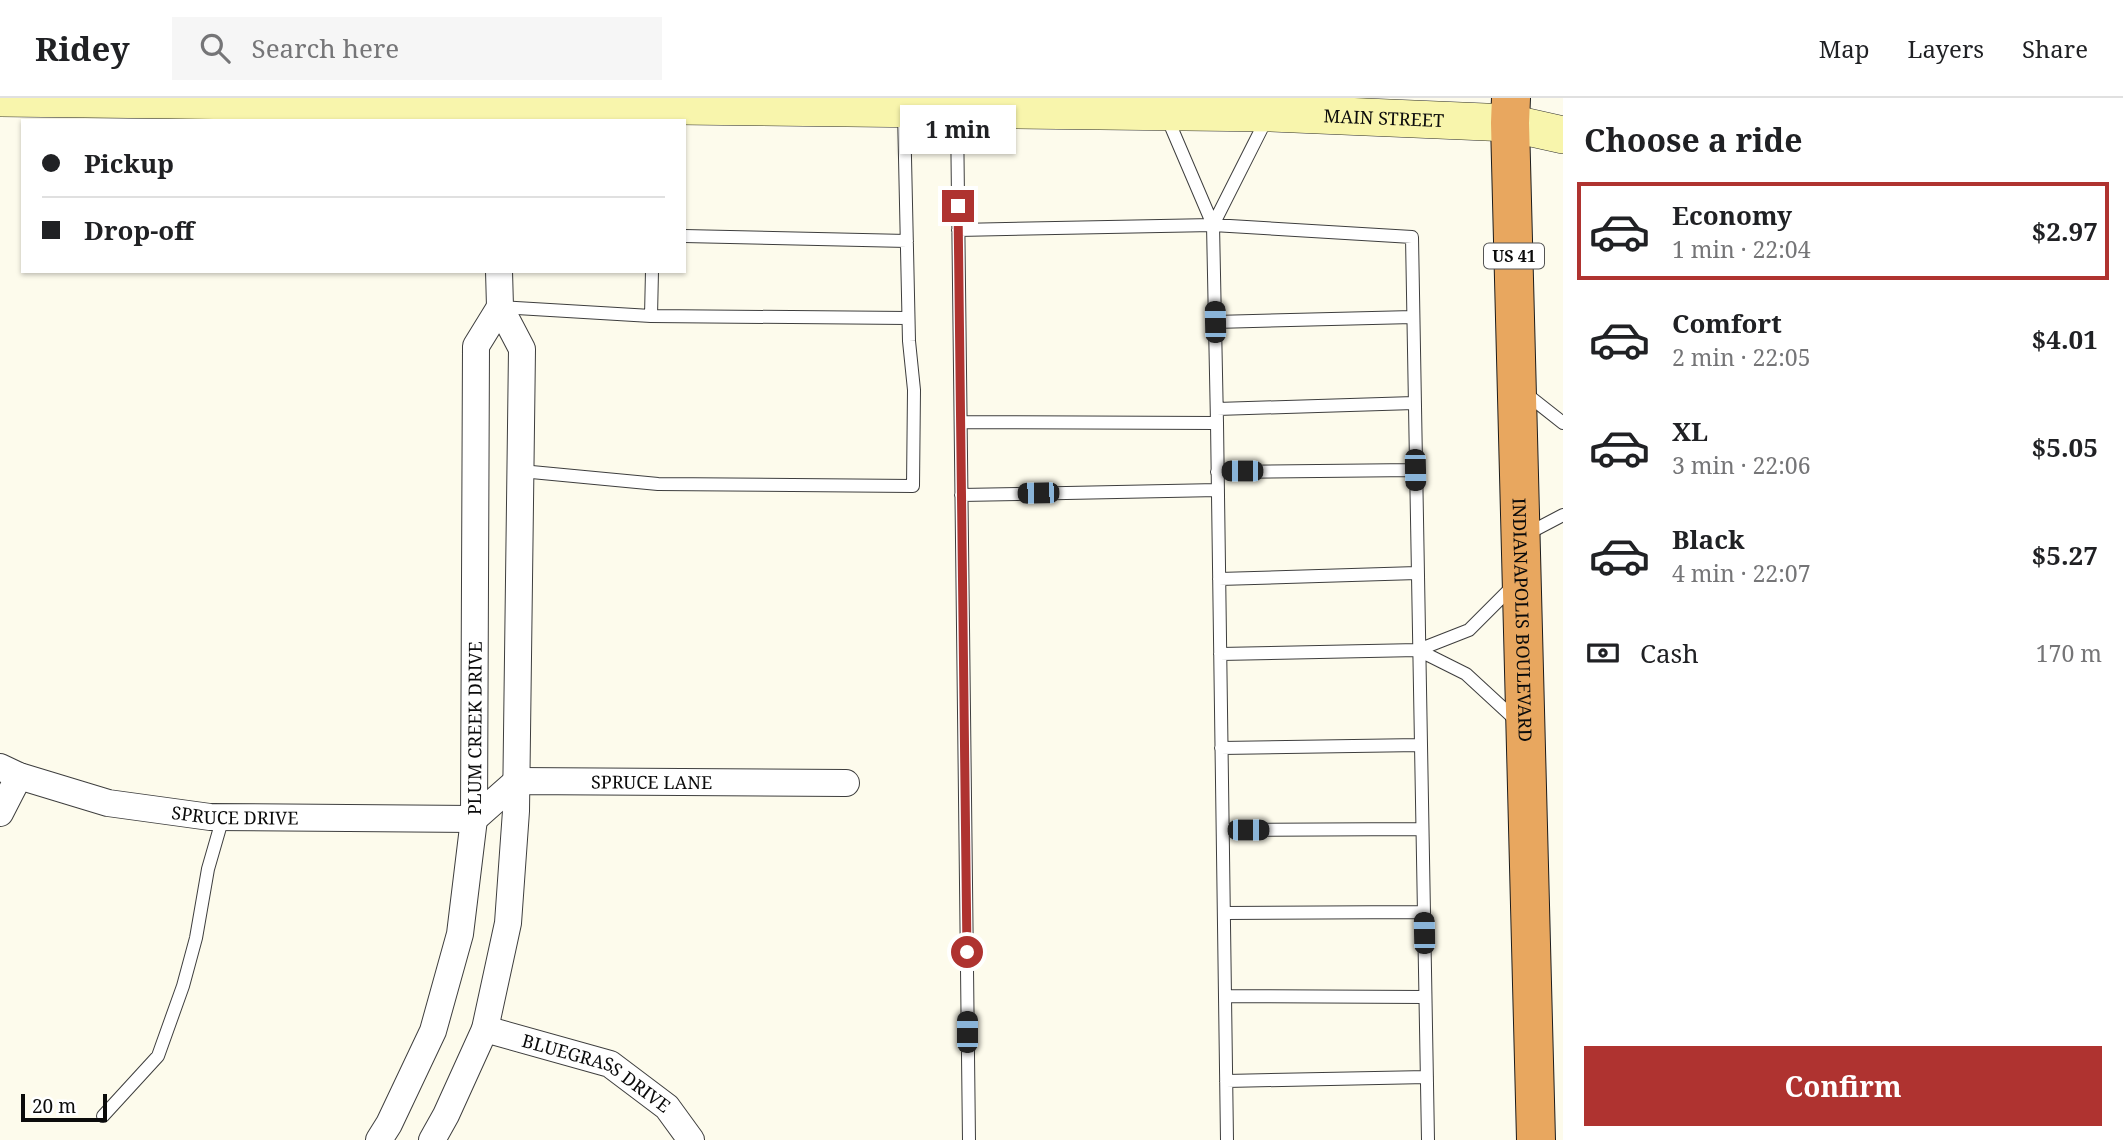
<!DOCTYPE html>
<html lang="en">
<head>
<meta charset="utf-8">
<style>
	body { margin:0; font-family:"Noto Serif",serif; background:#f6f6f6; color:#202124; height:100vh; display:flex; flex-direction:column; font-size:26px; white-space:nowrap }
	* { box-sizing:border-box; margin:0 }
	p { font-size:23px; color:#757577 }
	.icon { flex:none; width:38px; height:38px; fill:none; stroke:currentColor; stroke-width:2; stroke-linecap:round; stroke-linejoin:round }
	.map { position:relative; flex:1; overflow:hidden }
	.side { display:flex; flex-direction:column; background:#fff; width:560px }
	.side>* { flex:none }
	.guide { position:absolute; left:21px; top:21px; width:665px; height:154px; border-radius:0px; box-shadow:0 2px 5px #0004; display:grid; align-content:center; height:154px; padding:0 21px; background:#fff }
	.scale { position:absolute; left:21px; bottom:18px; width:86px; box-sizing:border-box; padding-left:7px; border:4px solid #0b0b0b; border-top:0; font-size:19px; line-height:24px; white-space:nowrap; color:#0b0b0b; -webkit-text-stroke:5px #fff; paint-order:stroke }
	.end { position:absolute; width:32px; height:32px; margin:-16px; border:9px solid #af3330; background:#fff; box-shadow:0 0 0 4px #fff }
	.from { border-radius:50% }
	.bubble { position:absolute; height:49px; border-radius:0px; background:#fff; box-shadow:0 2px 5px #0004; font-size:23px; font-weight:700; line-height:49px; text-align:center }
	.car { position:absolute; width:21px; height:42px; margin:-21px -10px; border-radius:9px; box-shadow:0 0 5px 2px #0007; background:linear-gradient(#222 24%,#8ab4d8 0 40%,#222 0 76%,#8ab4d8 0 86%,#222 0) }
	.guide b { display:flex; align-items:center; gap:24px; height:66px; font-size:26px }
	.guide b+b { border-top:2px solid #e0e0e0 }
	.guide i { width:18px; height:18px; background:#202124 }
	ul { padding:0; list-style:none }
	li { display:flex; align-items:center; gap:21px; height:98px; margin:0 14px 10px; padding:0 7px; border:4px solid transparent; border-radius:0px }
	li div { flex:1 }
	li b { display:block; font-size:26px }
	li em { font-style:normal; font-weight:700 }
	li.active { border-color:#af3330 }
	li>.icon { width:63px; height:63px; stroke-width:1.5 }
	h2 { padding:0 21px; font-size:32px; line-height:84px }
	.pay { display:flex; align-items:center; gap:18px; height:77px; padding:0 21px; font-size:26px }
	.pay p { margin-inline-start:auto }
	.action { display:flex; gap:14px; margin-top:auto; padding:14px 21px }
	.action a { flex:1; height:80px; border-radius:0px; background:#af3330; color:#fff; font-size:28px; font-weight:700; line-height:80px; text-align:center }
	header { display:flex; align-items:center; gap:42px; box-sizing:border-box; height:98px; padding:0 35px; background:#fff; border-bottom:2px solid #e0e0e0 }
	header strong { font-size:33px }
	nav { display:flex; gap:38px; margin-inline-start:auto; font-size:24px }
	.search { width:490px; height:63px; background:#f6f6f6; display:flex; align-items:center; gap:18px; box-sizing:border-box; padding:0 24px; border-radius:0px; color:#757577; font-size:26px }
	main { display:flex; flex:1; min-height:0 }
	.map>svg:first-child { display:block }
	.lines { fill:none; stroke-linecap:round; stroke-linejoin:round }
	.lane-casing { stroke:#3e3e3e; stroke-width:14 }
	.street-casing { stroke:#3e3e3e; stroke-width:28 }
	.secondary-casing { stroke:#2d2d2d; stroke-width:38 }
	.highway-casing { stroke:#1c1c1c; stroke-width:40 }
	.lane { stroke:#fff; stroke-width:12 }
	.street { stroke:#fff; stroke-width:26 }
	.secondary { stroke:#f8f5ac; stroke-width:37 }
	.highway { stroke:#e8a75f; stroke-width:38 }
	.route { stroke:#af3330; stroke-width:9 }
	.labels { text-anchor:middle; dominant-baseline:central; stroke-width:7; stroke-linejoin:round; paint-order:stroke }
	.shield { fill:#fff; stroke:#545454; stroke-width:2 }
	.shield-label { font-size:16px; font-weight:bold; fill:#0b0b0b }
	.street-label { font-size:18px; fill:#0b0b0b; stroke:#fff }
</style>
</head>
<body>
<header>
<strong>Ridey</strong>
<div class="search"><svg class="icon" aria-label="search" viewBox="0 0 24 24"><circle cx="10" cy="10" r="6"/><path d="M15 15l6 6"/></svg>Search here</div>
<nav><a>Map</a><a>Layers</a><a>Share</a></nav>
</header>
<main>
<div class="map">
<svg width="1563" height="1042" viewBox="0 0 1563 1042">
	<rect width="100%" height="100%" fill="#fdfbec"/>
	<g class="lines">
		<g class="lane-casing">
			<path id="lane" d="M 957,15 L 969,1042
				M 1213,127 L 1268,18
				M 958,132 L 1213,127 L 1412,139 L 1428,1042
				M 684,138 L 907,143
				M 500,209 L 651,218 L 652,173
				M 651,218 L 908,220
				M 1215,224 L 1413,219
				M 1525,295 L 1563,325
				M 1217,311 L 1414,305
				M 961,324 L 1217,325 L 1213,127 L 1166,17
				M 1217,325 L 1227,1042
				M 521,373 L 658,386 L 913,388 L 914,292 L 909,243 L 904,14
				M 1217,374 L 1415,372
				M 961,397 L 1218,392
				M 1525,437 L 1563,417
				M 1219,481 L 1417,475
				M 1418,552 L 1466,576 L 1517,623
				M 1220,556 L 1418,552 L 1469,532 L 1514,487
				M 1221,650 L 1420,647
				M 1223,732 L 1422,731
				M 1224,815 L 1423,814
				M 1225,898 L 1425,899
				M 1226,983 L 1427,979
				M 103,1018 L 158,958 L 183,888 L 196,840 L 208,771 L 223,719"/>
		</g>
		<g class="street-casing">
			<g id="street">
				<path id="s1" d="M 0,669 L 19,678 L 108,705 L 210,719 L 474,721"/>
				<path d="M 0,715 L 19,678"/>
				<path id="s2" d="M 474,721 L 517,683 L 846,685"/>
				<path id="s3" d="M 485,931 L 610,966 L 667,1009 L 691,1042"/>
				<path id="s4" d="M 379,1042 L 389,1026 L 433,933 L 460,836 L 474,721 L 476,248 L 500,209"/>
				<path d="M 432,1042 L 446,1017 L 485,931 L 508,825 L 516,713 L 522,251 L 500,209 L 499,173"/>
			</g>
		</g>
		<g class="secondary-casing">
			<g id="secondary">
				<path id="s5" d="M 0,0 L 1270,15 L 1510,25 L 1563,37"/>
			</g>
		</g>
		<g class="highway-casing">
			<g id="highway">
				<path id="s6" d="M 1511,0 L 1510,25 L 1536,1042"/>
			</g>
		</g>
		<use href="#lane" class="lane"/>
		<use href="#street" class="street"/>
		<use href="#secondary" class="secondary"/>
		<use href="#highway" class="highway"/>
	</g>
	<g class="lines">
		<path class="route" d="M 958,108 L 967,854"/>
	</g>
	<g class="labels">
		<rect class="shield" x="1484" y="145.5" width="60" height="25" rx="5"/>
		<g class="shield-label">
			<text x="1514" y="158">US 41</text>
		</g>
		<g class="street-label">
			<text stroke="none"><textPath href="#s5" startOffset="1384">MAIN STREET</textPath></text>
			<text stroke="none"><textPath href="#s6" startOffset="522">INDIANAPOLIS BOULEVARD</textPath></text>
			<text stroke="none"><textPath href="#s4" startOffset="429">PLUM CREEK DRIVE</textPath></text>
			<text stroke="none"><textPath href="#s2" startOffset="192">SPRUCE LANE</textPath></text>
			<text stroke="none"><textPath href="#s1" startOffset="242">SPRUCE DRIVE</textPath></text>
			<text stroke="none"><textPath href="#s3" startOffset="121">BLUEGRASS DRIVE</textPath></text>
		</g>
	</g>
</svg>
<div class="scale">20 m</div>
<i class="end from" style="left:967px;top:854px"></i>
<i class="end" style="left:958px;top:108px"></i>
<div class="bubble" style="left:900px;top:7px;width:116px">1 min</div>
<i class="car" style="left:1215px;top:224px;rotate:359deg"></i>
<i class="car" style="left:1415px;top:372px;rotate:179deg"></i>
<i class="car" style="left:1242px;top:373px;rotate:270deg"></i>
<i class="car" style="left:1038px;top:395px;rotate:269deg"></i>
<i class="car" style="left:1248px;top:732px;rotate:90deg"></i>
<i class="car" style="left:1424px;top:835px;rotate:359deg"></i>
<i class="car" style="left:967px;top:934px;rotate:0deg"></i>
<div class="guide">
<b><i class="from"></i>Pickup</b>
<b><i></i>Drop-off</b>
</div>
</div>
<section class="side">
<h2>Choose a ride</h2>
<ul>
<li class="active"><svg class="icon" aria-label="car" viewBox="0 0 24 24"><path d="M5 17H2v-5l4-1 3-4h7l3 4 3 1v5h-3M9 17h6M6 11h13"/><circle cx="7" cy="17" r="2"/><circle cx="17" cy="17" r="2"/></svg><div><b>Economy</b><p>1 min · 22:04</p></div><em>$2.97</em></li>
<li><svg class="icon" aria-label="car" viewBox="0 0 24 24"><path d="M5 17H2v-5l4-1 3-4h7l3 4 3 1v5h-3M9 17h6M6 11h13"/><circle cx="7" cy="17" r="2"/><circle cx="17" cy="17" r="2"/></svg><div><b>Comfort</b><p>2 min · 22:05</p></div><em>$4.01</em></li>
<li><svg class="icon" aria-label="car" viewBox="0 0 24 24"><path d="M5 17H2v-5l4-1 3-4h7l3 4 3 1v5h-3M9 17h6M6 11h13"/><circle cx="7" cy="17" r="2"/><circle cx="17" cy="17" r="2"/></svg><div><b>XL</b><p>3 min · 22:06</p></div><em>$5.05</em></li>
<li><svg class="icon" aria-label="car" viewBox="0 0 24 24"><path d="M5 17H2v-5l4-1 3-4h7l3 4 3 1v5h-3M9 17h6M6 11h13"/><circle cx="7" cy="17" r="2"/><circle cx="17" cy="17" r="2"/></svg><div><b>Black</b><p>4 min · 22:07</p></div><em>$5.27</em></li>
</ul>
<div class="pay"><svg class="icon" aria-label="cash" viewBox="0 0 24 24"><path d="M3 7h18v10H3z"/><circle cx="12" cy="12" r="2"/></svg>Cash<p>170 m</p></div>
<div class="action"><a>Confirm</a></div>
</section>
</main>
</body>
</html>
